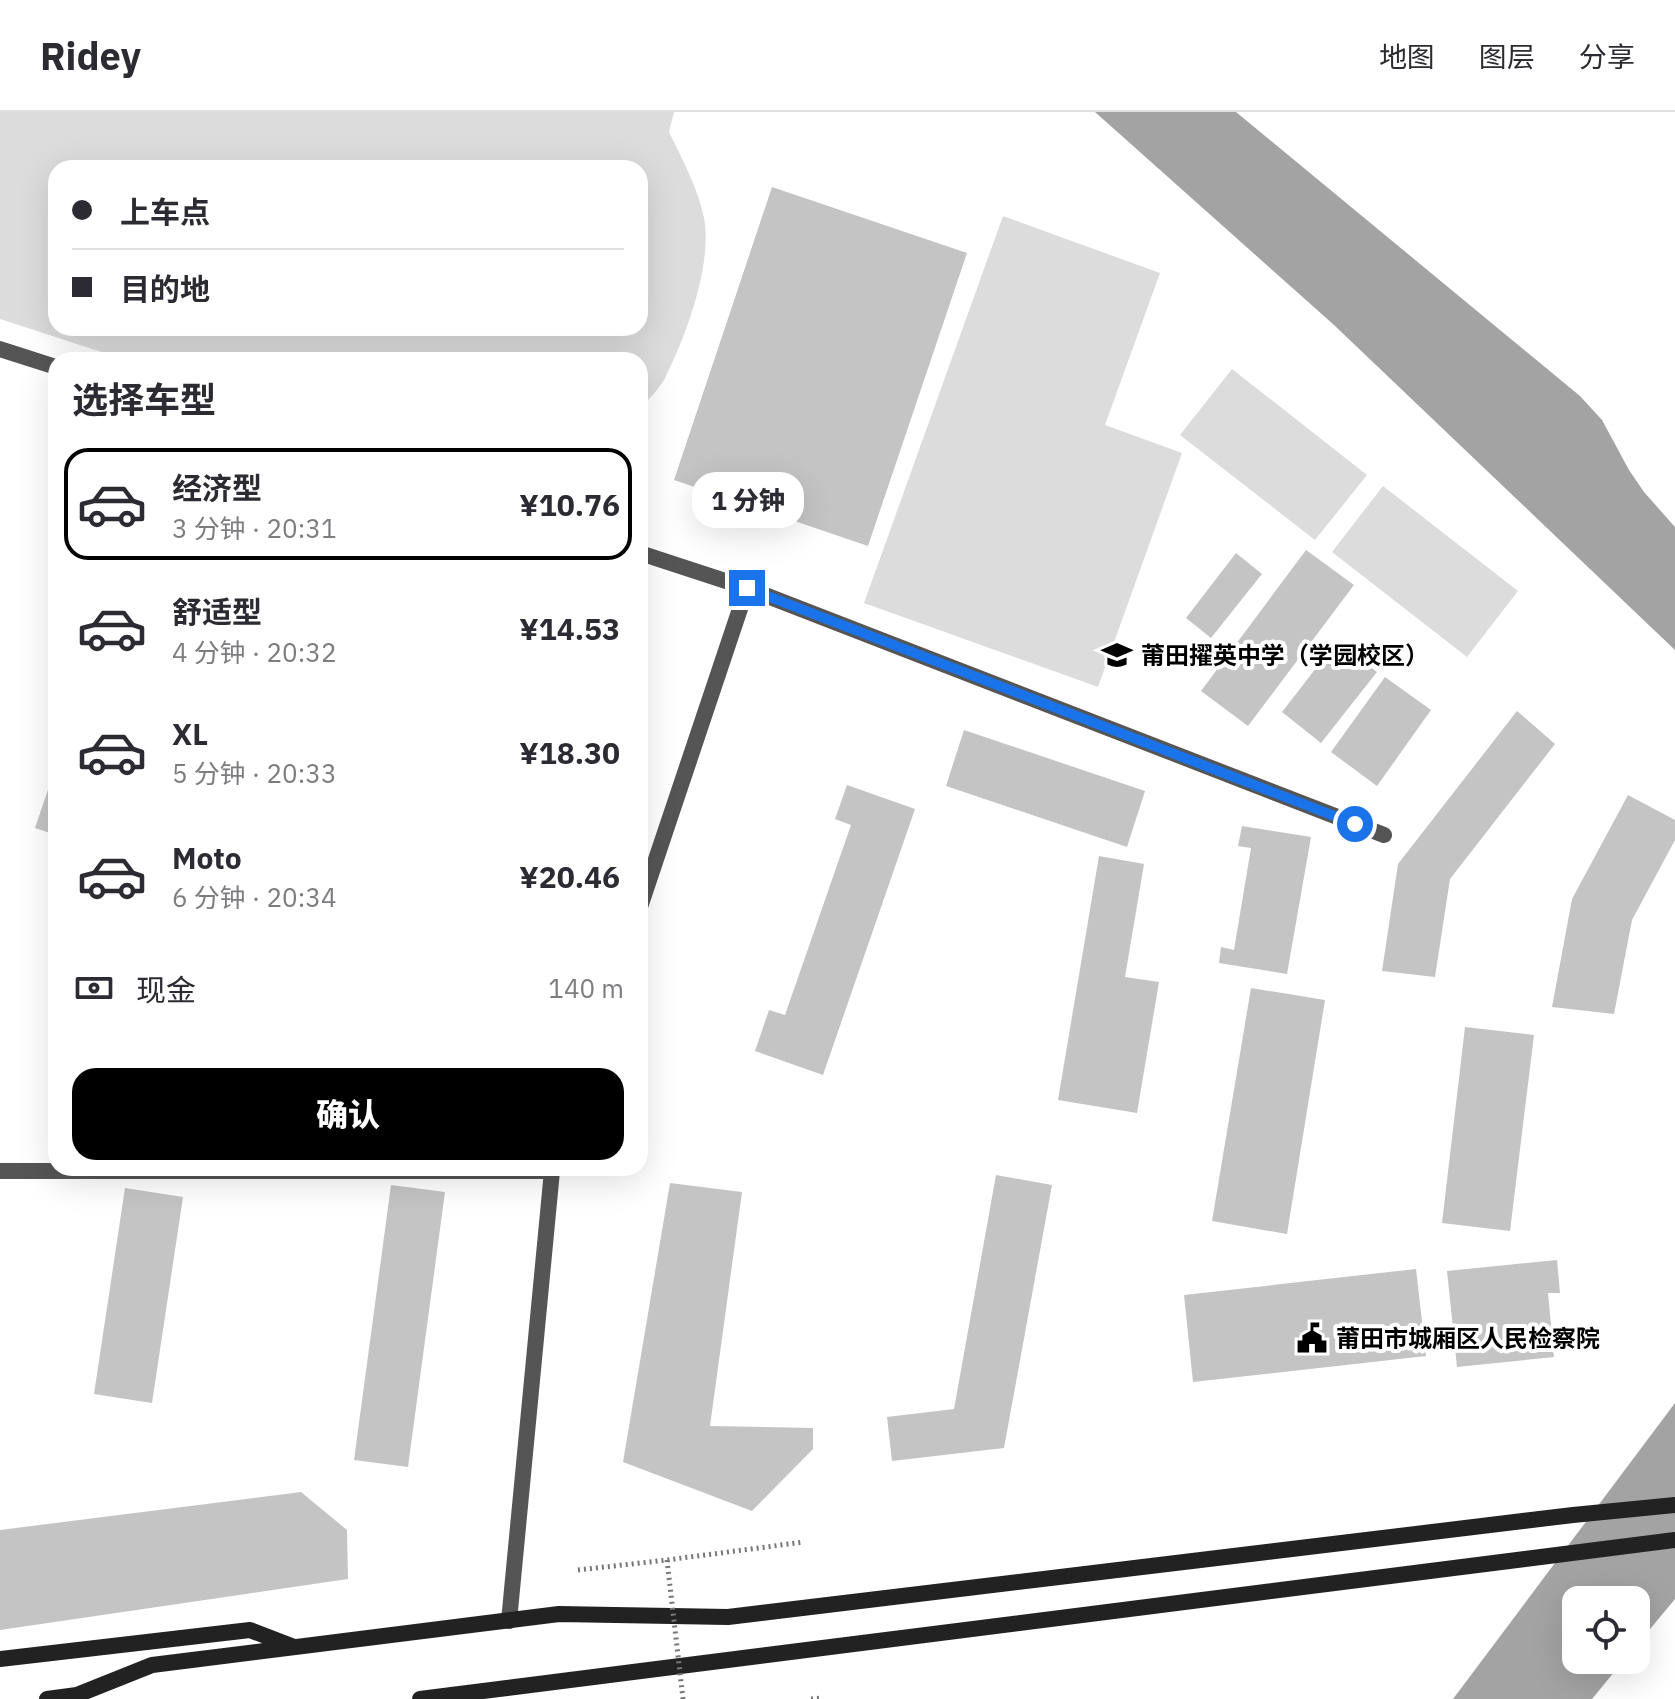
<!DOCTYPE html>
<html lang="zh">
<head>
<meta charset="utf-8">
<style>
	body { margin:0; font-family:"IBM Plex Sans","Noto Sans SC",sans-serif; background:#f7f7f7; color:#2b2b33; height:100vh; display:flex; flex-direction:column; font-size:30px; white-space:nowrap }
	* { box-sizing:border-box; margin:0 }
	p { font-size:26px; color:#7c7c81 }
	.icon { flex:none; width:44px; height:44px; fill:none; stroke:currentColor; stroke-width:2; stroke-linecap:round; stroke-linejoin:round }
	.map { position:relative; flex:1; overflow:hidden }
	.drawer { position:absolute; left:48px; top:240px; width:600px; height:824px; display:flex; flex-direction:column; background:#fff; border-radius:24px; box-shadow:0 8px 32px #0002 }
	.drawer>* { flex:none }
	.guide { position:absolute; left:48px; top:48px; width:600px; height:176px; border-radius:24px; box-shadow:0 8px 32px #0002; display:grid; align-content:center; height:176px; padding:0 24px; background:#fff }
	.buttons { position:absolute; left:1562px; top:1474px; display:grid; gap:16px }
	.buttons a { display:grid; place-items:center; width:88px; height:88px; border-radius:16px; background:#fff; box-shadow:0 8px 32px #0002; font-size:40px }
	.end { position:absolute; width:36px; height:36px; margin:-18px; border:10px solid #1a73e8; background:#fff; box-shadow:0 0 0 4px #fff }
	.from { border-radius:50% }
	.bubble { position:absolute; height:56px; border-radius:24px; background:#fff; box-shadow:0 8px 32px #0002; font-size:26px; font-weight:800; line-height:56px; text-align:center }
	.guide b { display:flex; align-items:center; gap:28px; height:76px; font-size:30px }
	.guide b+b { border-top:2px solid #e1e1e2 }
	.guide i { width:20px; height:20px; background:#2b2b33 }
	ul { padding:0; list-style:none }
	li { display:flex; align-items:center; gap:24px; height:112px; margin:0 16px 12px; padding:0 8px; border:4px solid transparent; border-radius:24px }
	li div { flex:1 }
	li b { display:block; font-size:30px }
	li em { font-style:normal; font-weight:800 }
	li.selected { border-color:#000 }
	li>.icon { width:72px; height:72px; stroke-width:1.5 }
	h2 { padding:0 24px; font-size:36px; line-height:96px }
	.pay { display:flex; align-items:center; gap:20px; height:88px; padding:0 24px; font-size:30px }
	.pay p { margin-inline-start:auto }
	.primary-button { display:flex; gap:16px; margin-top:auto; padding:16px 24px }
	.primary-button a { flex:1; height:92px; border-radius:24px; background:#000; color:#fff; font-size:32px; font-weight:800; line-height:92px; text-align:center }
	header { display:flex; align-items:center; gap:48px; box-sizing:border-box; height:112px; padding:0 40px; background:#fff; border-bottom:2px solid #e1e1e2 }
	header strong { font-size:38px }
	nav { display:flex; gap:44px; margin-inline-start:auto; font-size:28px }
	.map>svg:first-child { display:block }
	.green { fill:#dcdcdc; fill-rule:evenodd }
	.water { fill:#a3a3a3 }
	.building { fill:#c4c4c4 }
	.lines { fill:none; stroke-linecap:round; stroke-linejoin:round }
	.path { stroke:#777; stroke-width:5; stroke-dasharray:2 4; stroke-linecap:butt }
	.service { stroke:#555; stroke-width:16 }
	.minor { stroke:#555; stroke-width:16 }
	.secondary { stroke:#222; stroke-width:16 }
	.path-bridge { stroke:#777; stroke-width:5; stroke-dasharray:2 4; stroke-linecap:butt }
	.route { stroke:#1a73e8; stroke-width:10 }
	.labels { text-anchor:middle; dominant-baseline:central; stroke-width:8; stroke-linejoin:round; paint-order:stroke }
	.poi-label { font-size:24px; font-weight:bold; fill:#000; stroke:#fff; text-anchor:start }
</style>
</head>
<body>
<header>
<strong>Ridey</strong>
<nav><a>地图</a><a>图层</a><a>分享</a></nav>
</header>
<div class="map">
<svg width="1675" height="1587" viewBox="0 0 1675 1587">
	<rect width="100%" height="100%" fill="#fff"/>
	<path class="green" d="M 0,0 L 674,0 L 669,20 C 682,47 698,76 704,106 C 713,152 685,227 664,268 C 658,278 648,288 640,297 L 640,248 L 126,248 L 0,207 ZM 56,56 L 640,56 L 640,216 L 56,216 Z
		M 1003,104 L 1160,161 L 1105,313 L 1182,341 L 1098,575 L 864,491 Z
		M 1232,257 L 1367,363 L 1315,428 L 1180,323 Z
		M 1383,374 L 1518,479 L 1467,545 L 1332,440 Z"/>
	<path class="water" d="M 1095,0 L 1236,0 L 1580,284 L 1602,308 L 1629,358 L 1644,380 L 1675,415 L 1675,538 L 1334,213 Z
		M 1675,1291 L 1675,1487 L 1636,1534 L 1636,1488 L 1576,1488 L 1576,1548 L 1624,1548 L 1592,1587 L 1453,1587 Z"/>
	<path class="building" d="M 772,75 L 967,141 L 868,434 L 674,368 Z
		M 1306,438 L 1354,473 L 1248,614 L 1201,579 Z
		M 1236,441 L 1262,462 L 1211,526 L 1186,506 Z
		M 1337,529 L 1377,560 L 1321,631 L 1282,600 Z
		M 1385,565 L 1431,598 L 1377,674 L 1331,640 Z
		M 1517,599 L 1555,632 L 1450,767 L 1435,865 L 1382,859 L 1398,752 Z
		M 964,618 L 1145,679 L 1127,735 L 946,674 Z
		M 56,654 L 56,723 L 35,716 Z
		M 847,673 L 915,697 L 823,963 L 755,939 L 769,898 L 785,903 L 851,713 L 835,707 Z
		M 1628,683 L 1675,708 L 1675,728 L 1632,808 L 1614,902 L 1552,895 L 1572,787 Z
		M 1242,714 L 1311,725 L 1287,862 L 1219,851 L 1221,835 L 1234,838 L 1251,736 L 1238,734 Z
		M 1099,744 L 1144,752 L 1125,865 L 1159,870 L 1137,1001 L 1058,988 Z
		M 1251,876 L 1325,888 L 1287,1122 L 1212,1109 Z
		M 1465,915 L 1534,923 L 1510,1119 L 1442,1111 Z
		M 996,1063 L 1052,1073 L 1004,1336 L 892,1349 L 887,1305 L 954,1297 Z
		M 670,1071 L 742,1080 L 710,1314 L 813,1316 L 813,1337 L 752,1399 L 623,1350 Z
		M 391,1073 L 445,1080 L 408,1355 L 354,1348 Z
		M 125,1076 L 183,1085 L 152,1291 L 94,1282 Z
		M 1557,1148 L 1560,1181 L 1548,1181 L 1554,1245 L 1457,1255 L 1447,1159 Z
		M 1416,1157 L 1426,1244 L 1193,1270 L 1184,1183 Z
		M 301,1380 L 347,1418 L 348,1467 L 0,1518 L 0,1418 Z"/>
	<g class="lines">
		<path class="path" d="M 578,1458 L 667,1448 L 804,1430
			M 811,1587 L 823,1586"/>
		<path class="service" d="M 0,237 L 56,255
			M 640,441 L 747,476 L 1384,723
			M 640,795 L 747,476"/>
		<path class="minor" d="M 0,1059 L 552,1059 L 509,1509"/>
		<path class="secondary" d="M 0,1547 L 250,1518 L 294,1535
			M 47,1587 L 77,1583 L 152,1553 L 559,1502 L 728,1505 L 1573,1403 L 1675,1393
			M 420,1587 L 1675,1428"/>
		<path class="path-bridge" d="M 667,1448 L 683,1587"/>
	</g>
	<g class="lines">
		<path class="route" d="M 747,476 L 1355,712"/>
	</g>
	<defs>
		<g id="school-bare" transform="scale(2.4)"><path d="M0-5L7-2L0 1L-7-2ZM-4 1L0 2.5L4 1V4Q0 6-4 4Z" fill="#000" stroke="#fff" stroke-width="2.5" paint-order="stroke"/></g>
		<g id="civic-bare" transform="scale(2.4)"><path d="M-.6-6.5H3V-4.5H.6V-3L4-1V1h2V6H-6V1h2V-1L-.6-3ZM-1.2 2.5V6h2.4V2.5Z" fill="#000" stroke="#fff" stroke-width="2.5" paint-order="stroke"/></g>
	</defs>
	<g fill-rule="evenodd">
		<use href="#school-bare" x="1117" y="543"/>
		<use href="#civic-bare" x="1312" y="1226"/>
	</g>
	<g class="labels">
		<g class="poi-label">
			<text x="1141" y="543">莆田擢英中学（学园校区）</text>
			<text x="1336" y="1226">莆田市城厢区人民检察院</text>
		</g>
	</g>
</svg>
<div class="buttons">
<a><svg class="icon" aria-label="locate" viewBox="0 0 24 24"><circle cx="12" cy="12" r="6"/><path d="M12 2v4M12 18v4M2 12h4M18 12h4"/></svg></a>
</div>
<i class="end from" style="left:1355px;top:712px"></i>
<i class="end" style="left:747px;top:476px"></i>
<div class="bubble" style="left:692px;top:360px;width:112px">1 分钟</div>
<div class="guide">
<b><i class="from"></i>上车点</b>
<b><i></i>目的地</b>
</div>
<section class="drawer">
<h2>选择车型</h2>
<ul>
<li class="selected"><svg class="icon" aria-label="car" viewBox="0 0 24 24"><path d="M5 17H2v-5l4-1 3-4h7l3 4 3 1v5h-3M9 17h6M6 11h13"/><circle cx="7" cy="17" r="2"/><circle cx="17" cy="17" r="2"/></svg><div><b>经济型</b><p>3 分钟 · 20:31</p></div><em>¥10.76</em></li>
<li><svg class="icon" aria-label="car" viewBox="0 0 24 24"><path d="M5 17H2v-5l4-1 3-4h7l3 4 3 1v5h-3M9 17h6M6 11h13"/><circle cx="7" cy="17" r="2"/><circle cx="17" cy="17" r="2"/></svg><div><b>舒适型</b><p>4 分钟 · 20:32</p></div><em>¥14.53</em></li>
<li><svg class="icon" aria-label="car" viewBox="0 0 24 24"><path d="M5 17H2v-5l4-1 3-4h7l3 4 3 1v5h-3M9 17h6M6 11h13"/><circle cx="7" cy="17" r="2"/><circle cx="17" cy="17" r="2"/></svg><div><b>XL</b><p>5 分钟 · 20:33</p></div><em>¥18.30</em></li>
<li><svg class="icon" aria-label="car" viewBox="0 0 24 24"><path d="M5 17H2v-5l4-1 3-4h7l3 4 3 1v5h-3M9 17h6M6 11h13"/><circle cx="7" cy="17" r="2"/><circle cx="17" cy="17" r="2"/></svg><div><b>Moto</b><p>6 分钟 · 20:34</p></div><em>¥20.46</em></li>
</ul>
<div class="pay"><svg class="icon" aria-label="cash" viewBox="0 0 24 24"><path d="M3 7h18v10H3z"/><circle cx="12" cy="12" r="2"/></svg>现金<p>140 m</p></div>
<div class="primary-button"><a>确认</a></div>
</section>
</div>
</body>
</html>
